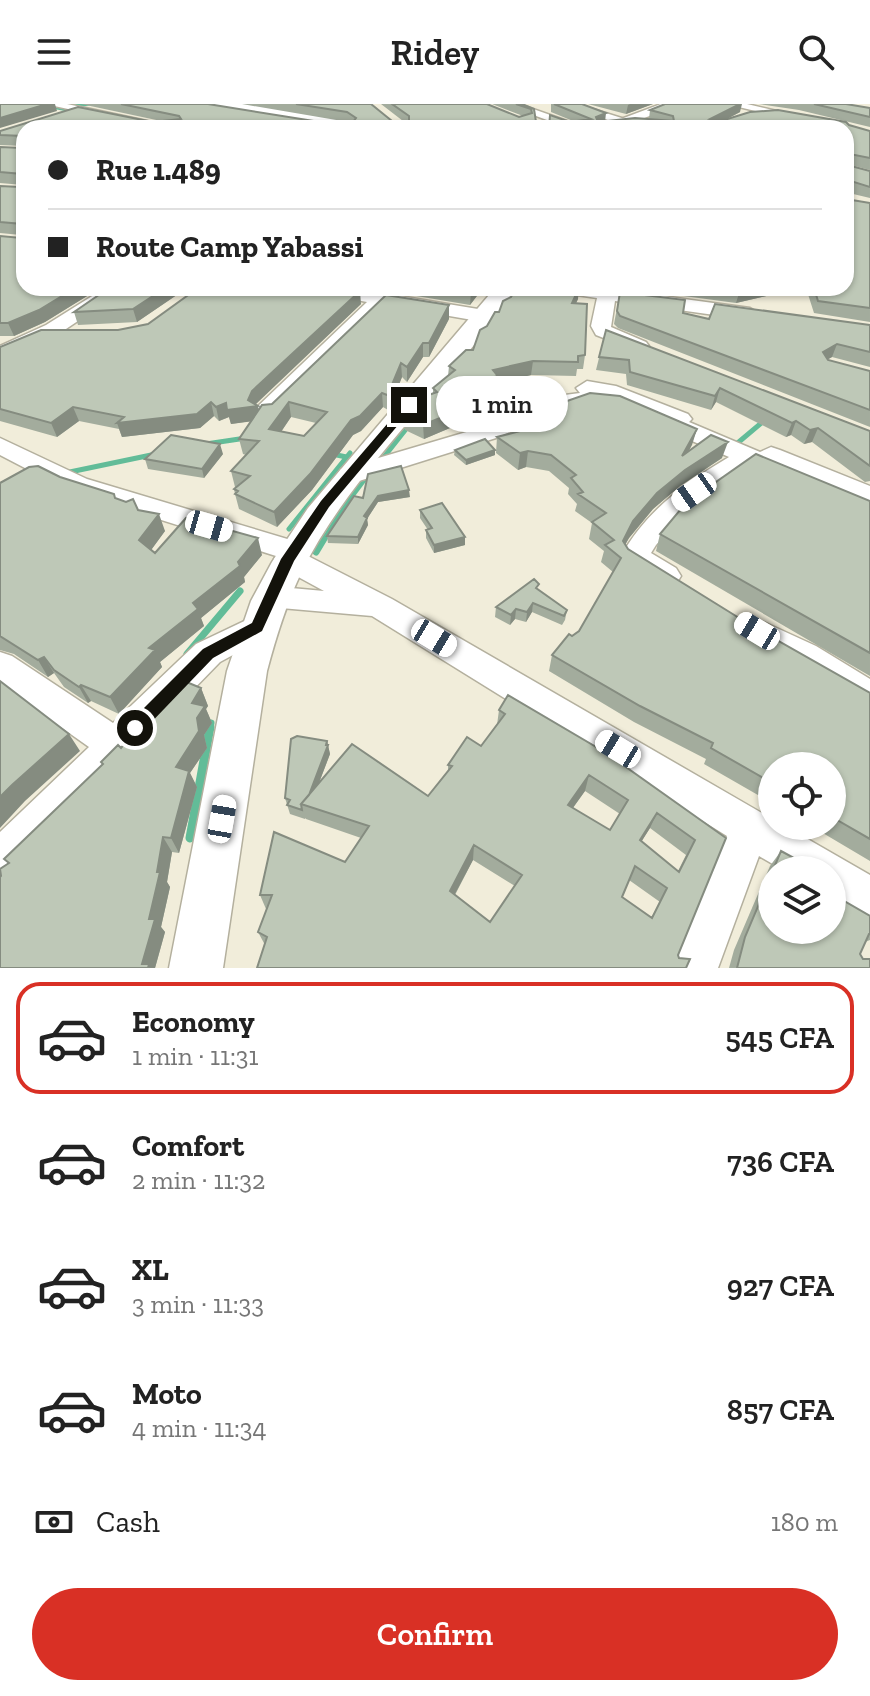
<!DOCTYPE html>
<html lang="en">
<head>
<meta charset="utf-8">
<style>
	body { margin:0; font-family:"Zilla Slab",serif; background:#f2f2f2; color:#222; height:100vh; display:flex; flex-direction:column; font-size:30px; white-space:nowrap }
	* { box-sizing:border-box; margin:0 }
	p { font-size:26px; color:#767676 }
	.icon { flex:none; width:44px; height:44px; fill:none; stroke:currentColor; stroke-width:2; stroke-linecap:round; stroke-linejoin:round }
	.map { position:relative; height:864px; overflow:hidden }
	.sheet { display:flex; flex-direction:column; background:#fff; flex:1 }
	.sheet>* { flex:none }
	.guide { position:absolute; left:16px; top:16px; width:838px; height:176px; border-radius:24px; box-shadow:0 2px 6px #0004; display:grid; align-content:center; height:176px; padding:0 32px; background:#fff }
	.controls { position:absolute; left:758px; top:648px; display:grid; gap:16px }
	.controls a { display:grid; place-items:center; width:88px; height:88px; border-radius:50%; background:#fff; box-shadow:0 2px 6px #0004; font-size:40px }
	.end { position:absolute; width:36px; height:36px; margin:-18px; border:10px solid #13120b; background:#fff; box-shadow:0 0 0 4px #fff }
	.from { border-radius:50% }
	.bubble { position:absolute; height:56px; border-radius:28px; background:#fff; box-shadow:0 2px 6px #0004; font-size:26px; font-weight:600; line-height:56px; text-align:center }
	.car { position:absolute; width:24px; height:48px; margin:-24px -12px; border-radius:10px; box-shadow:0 0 6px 2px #0007; background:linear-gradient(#fff 24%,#345 0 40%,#fff 0 76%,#345 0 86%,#fff 0) }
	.guide b { display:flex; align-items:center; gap:28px; height:76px; font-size:30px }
	.guide b+b { border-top:2px solid #e0e0e0 }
	.guide i { width:20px; height:20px; background:#222 }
	ul { padding:14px 0 0; list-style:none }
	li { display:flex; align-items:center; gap:24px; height:112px; margin:0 16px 12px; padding:0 16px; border:4px solid transparent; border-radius:24px }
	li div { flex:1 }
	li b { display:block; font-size:30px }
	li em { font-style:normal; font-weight:600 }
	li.selected { border-color:#d93025 }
	li>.icon { width:72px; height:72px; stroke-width:1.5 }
	.pay { display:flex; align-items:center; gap:20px; height:88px; padding:0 32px; font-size:30px }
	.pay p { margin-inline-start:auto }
	.button { display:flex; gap:16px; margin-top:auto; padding:16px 32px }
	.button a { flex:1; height:92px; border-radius:48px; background:#d93025; color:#fff; font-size:32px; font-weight:600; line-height:92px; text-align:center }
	header { display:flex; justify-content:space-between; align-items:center; height:104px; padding:0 32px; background:#fff; font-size:36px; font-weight:600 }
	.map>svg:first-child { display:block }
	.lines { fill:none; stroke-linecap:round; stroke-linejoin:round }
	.stream-far3 { stroke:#62bc98; stroke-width:3 }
	.stream-far2 { stroke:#62bc98; stroke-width:5 }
	.stream-far1 { stroke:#62bc98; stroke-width:7 }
	.stream { stroke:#62bc98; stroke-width:9 }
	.minor-casing { stroke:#b4b09e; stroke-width:3 }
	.major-casing { stroke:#b4b09e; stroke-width:3 }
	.minor { fill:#fff; fill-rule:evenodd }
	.major { fill:#fff; fill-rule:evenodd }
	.wall { fill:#a3ac9d; fill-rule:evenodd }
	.shaded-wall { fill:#858c80 }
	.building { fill:#bec8b7; stroke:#858c80; stroke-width:2; fill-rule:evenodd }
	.route { fill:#13120b }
</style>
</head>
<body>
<header><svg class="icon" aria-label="menu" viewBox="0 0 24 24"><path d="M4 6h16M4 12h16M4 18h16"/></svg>Ridey<svg class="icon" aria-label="search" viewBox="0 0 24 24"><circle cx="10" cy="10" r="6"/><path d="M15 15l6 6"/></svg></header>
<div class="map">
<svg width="870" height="864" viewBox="0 0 870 864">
	<rect width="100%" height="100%" fill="#f1edda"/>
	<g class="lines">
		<path class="stream-far3" d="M 35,0 L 68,6 L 65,9
			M 73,2 L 90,0"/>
		<path class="stream-far2" d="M 206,340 L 246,334
			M 734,342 L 765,316
			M 332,350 L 356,355
			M 380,358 L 410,320
			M 65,369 L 156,350
			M 343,404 L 367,372
			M 289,425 L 350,349
			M 324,435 L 341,408"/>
		<path class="stream-far1" d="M 316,448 L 325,433
			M 187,550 L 240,487
			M 210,625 L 211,619"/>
		<path class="stream" d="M 190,734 L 210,623"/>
		<g class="minor-casing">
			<path id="minor" d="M 45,0 L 67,0 L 180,24 L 156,24 Z
				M 503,0 L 519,0 L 587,24 L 569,24 Z
				M 577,0 L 628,16 L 630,18 L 620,20 L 564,1 Z
				M 726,0 L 747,0 L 850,24 L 846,27 L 846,24 L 828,24 Z
				M 105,184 L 127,184 L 60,229 L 0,256 L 0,242 L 46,221 Z
				M 309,184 L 351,184 L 484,206 L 494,212 L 484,218 L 386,201 L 273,313 L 257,313 L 253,308 L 257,303 L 367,198 L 318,189 Z
				M 554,184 L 603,184 L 750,204 L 760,210 L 750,216 L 615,197 L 611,223 L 646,238 L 649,242 L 646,246 L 639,248 L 596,231 L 591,222 L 597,194 L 563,189 Z
				M 587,277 L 616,282 L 688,310 L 692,315 L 689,318 L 760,348 L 771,343 L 780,346 L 870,382 L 870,401 L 796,371 L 785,376 L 750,362 L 693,401 L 656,441 L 651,449 L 676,464 L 681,472 L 676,480 C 658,485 630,469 621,452 C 647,406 684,380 729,353 L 653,320 L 649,315 L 651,312 L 612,297 L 603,301 L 569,303 L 496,334 L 359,377 L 341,377 L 337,371 L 341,365 L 480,324 L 557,292 L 580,289 L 576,284 Z
				M 0,334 L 87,375 L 304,440 L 308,447 L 306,451 L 392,495 L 772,715 L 772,722 L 785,722 L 870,771 L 870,816 L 832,796 L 832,766 L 783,766 L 759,752 L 718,864 L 672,864 L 727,732 L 372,512 L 258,502 L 254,494 L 258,486 L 269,482 L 324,487 L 278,462 L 274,455 L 276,452 L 69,387 L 0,351 Z
				M 257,511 L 268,514 L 273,523 L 268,532 L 220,558 L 14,770 L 0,776 L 0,728 L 89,643 L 0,580 L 0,548 L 12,552 L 113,619 L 196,540 Z
				M 759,516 L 816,542 L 870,575 L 870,608 L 858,603 L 792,560 L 748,538 L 743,529 L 748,520 Z"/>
		</g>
		<g class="major-casing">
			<path id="major" d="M 214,0 L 246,0 L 369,20 L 376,24 L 343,24 L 221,4 Z
				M 661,0 L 681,0 L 618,24 L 597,24 Z
				M 495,184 L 518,184 C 452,278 351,367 301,469 C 286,501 276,533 267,567 L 223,864 L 169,864 L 227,567 L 251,497 L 272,458 L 308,404 Z"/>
		</g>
		<use href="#minor" class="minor"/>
		<use href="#major" class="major"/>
	</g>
	<path class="wall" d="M 81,0 L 208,0 L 320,18 L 348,18 L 242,0 L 371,0 L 392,17 L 403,17 L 381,0 L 487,0 L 519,13 L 523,12 L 492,0 L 522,0 L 534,5 L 537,24 L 24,24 L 24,184 L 100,184 L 45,218 L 14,232 L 0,232 L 0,132 L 21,134 L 21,131 L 0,129 L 0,82 L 20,83 L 23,81 L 0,79 L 0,43 L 22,44 L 23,42 L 0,41 L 0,27 L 78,3 L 153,18 L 161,17 Z
		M 551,0 L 582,0 L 605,17 L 649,15 L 650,6 L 740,8 L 725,16 L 849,21 L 870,27 L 870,66 L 847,60 L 870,67 L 870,94 L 849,89 L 848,95 L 870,99 L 870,218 L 814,209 L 806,184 L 846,184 L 570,18 L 573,17 L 551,8 Z
		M 588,0 L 653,0 L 626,10 Z
		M 759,0 L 846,0 L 870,13 L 870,23 L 799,6 Z
		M 187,184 L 137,218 L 78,221 L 74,208 Z
		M 369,184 L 483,184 L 470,201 Z
		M 654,184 L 801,184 L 736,199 L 654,188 Z
		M 620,188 L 683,209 L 709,215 L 870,221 L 870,263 L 832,253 L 827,256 L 870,267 L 870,323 L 618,224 L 614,220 Z
		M 511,193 L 578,195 L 576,199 L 585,251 L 583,265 L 577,265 L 576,272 L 531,271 L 498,279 L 497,286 L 486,289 L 490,307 L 424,335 L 405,326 L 405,312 L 433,290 L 433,284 L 448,272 L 449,262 L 473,246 L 487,222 Z
		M 361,200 L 255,300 L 259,305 L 272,300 L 449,215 L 429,253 L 423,253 L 407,278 L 402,273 L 390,303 L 388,306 L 383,303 L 361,327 L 353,331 L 312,386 L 277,423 L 239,405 L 235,390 L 234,385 L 236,383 L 235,383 L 231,367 L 246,351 L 243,350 L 239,335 L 251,317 L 231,320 L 229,313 L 219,317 L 214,312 L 200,324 L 122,333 L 119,325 L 79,317 L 57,333 L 0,317 L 0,243 L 118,226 ZM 291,313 L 316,319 L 304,332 L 281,328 Z
		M 606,226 L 870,327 L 870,377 L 865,378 L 812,338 L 804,340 L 791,331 L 786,333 L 716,298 L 711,306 L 627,281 L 626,270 L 596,266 Z
		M 544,305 L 697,325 L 689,347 L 722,354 L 680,382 L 653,405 L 629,434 L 625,441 L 628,445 L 752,522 L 870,589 L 870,757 L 811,722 L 832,722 L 832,662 L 772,662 L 772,699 L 704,660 L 706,655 L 634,618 L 549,567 L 552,551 L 579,527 L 613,468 L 601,458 L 604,447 L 589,435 L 592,419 L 575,407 L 577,400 L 568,390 L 569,384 L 549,367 L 526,363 L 518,366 L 496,349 L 497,333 L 521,327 L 522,317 L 543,311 Z
		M 455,346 L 495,351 L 466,361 L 454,351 Z
		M 223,350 L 204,374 L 148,365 L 145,355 Z
		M 60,373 L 116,395 L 138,406 L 165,427 L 151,446 L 155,449 L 262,451 L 244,473 L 245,478 L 201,514 L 204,522 L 160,558 L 162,563 L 119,610 L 91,597 L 88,599 L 64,583 L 54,569 L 48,573 L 14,550 L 0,546 L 0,379 Z
		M 410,393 L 378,398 L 367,415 L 368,421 L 358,440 L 328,439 L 327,432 L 363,394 Z
		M 870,397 L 870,572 L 656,447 L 660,430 Z
		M 420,406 L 465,441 L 434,449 L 426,434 L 426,426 L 428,426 L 420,414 Z
		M 538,486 L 567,506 L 565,516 L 562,521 L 532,508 L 526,518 L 515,515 L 510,521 L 495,513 L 496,503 Z
		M 201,584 L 208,602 L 206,605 L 212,619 L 204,631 L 207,644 L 190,669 L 197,683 L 179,749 L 172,748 L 167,778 L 170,783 L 161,823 L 165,828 L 155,864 L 0,864 L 8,760 L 121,644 Z
		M 499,606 L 617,657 L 726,734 L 678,851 L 265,841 L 258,828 L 267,805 L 266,805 L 260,791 L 345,758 L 361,734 L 306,715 L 305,714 L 305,715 L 290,710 L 285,694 L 327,637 L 330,650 L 319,679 L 428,692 L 448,667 L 448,661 L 481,642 L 497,621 ZM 585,687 L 620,710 L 610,726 L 573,704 ZM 650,724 L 686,751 L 678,767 L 641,738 ZM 473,756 L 515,782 L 490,818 L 455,791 ZM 629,776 L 660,798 L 651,814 L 622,793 Z
		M 781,747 L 790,766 L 772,766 L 772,826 L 870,812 L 870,836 L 865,838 L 860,850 L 870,864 L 729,864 L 734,846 L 770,762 Z"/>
	<path class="shaded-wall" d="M 47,0 L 55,0 L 57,7 L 0,24 L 0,14 Z
		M 630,0 L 653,0 L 626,10 L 628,1 Z
		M 740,0 L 742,0 L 740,8 L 710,24 L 710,15 Z
		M 606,9 L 605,18 L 594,23 L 596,13 Z
		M 75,184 L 100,184 L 45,218 L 14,232 L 8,219 Z
		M 165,184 L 187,184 L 137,218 L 133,205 Z
		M 474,184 L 483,184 L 470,201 L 471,188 Z
		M 579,184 L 578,195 L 570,212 L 572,199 Z
		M 750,184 L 801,184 L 736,199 L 740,186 Z
		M 360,187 L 361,200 L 255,301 L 258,302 L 261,316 L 231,320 L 229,313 L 219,317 L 216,303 L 226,299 L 248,296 L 252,287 Z
		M 449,201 L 449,215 L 429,253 L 429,239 Z
		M 423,239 L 423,253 L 407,278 L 407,263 Z
		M 837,240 L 832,253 L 817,261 L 823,248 Z
		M 533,257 L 531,271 L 498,279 L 497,286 L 472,293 L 473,279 L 493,266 Z
		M 401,259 L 402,273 L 390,303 L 388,306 L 387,291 Z
		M 720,284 L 716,298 L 711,306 L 715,292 Z
		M 382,289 L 383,303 L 361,327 L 353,331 L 312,386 L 277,423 L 274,408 L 351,316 Z
		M 491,293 L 490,307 L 424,335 L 423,321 Z
		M 211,298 L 214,312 L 200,324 L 122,333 L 117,319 Z
		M 289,298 L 291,313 L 272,341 L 269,325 Z
		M 73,303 L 79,317 L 57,333 L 51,319 Z
		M 796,317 L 791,331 L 786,333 L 792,319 Z
		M 818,324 L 812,338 L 804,340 L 810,326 Z
		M 697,325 L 692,341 L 677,368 L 682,352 Z
		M 728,338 L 722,354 L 680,382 L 653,405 L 629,434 L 618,453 L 623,437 L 633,417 L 657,389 L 685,366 Z
		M 220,340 L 223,350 L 204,374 L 202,365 Z
		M 495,346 L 495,351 L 466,361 L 466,356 Z
		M 528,347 L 526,363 L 518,366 L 520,349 Z
		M 409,386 L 410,393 L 378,398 L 367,415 L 368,421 L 358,440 L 358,433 L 364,412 L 378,392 Z
		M 159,410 L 165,427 L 146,453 L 139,436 Z
		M 465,433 L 465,441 L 434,449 L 434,441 Z
		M 258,434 L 262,451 L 244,473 L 245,478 L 201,514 L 204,522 L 160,558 L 162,563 L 119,610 L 110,593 L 149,544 L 193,499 L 238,458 Z
		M 533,499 L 532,508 L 526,518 L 527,508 Z
		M 516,505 L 515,515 L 510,521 L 511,511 Z
		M 44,553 L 54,569 L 48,573 L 38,556 Z
		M 81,581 L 91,597 L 88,599 L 79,583 Z
		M 201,584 L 208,602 L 206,605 L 212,619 L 204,631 L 207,644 L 190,669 L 197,683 L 179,749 L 171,734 L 176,663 L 192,599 Z
		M 69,630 L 80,647 L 25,697 L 0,724 L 0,693 L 12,681 Z
		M 327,637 L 330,650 L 310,702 L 305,701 Z
		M 589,671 L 585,687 L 564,716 L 568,701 Z
		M 657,709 L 650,724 L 633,751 L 640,736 Z
		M 163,733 L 172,748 L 167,778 L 170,783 L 161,823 L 165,828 L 155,864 L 146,864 L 142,860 Z
		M 474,741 L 473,756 L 449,801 L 450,787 Z"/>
	<path class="building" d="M 0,0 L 47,0 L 0,14 Z
		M 121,0 L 208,0 L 320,18 L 353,18 L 356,14 L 347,8 L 296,0 L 371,0 L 392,17 L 409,17 L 409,12 L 392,0 L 487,0 L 519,13 L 532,9 L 531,5 L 516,0 L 522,0 L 534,5 L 537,24 L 24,24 L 24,184 L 75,184 L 39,206 L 8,219 L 0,219 L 0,132 L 21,134 L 22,120 L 0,118 L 0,82 L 20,83 L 23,80 L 22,70 L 0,68 L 0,43 L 22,44 L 23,32 L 0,31 L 0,27 L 78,3 L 153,18 L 181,15 L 179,12 Z
		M 554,0 L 582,0 L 606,9 L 596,13 L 598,18 L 635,14 L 674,17 L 673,12 L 650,6 L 665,0 L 740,0 L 710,15 L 721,17 L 750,8 L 778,6 L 846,18 L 849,21 L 870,27 L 870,54 L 850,50 L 847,53 L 847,61 L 870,67 L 870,83 L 851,77 L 847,80 L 850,91 L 846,92 L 846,24 L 549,24 L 550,11 L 570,18 L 591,15 Z
		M 814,0 L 846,0 L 870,4 L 870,13 Z
		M 846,95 L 870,99 L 870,204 L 818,197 L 814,184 L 846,184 Z
		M 109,184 L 165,184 L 133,205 L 74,208 Z
		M 198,184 L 341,184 L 360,187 L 252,287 L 248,296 L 258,302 L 227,306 L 226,299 L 216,303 L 211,298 L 197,310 L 117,319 L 124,313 L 73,303 L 51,319 L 0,305 L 0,243 L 41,226 L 118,226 L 148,220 Z
		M 445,184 L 474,184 L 471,188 Z
		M 516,184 L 579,184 L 572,199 L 587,200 L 585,251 L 578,252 L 578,258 L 533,257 L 493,266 L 498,272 L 473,279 L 491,293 L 423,321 L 405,312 L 420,294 L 437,288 L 433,284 L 455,266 L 449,262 L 466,246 L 473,246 L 480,226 L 487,222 L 495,208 L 499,208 L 503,197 L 511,193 Z
		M 722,184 L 750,184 L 740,186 Z
		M 620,188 L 685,196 L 683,209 L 709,215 L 715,200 L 870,221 L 870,248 L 837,240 L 823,248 L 828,256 L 870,267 L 870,306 L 620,212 L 617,207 Z
		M 386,191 L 449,201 L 429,239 L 423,239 L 407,263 L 401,259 L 389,288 L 387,291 L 382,289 L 360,312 L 351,316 L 310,370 L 274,408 L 235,390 L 238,387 L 234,385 L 250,372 L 231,367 L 259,337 L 239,335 L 262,301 L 272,300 ZM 289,298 L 327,308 L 304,332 L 269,325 Z
		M 606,226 L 870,327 L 870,362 L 818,324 L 810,326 L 796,317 L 792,319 L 720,284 L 715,292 L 630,268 L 629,256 L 599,253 Z
		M 590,289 L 620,292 L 697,325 L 682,352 L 711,331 L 728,338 L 685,366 L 657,389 L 633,417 L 623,437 L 628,445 L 752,522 L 870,589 L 870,735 L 832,713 L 832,662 L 772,662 L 772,679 L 711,644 L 713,639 L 640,602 L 552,551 L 569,530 L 572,532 L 579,527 L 621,454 L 605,441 L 614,436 L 592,418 L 606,409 L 578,390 L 583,388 L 571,374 L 576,371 L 551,351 L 528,347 L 520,349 L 497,333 L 528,325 L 522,317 L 548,310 L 544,305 Z
		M 171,331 L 220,340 L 202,365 L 145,355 Z
		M 485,335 L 495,346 L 466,356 L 455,346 Z
		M 756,350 L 870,397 L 870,549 L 660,430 L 686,399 Z
		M 38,362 L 60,373 L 114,390 L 115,394 L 126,398 L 133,395 L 138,406 L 159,410 L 139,436 L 155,449 L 186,414 L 258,434 L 238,458 L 240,462 L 193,499 L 198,505 L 149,544 L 155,546 L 110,593 L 81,581 L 79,583 L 54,566 L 44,553 L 38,556 L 0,532 L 0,379 L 29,363 Z
		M 401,362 L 409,386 L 378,392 L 364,412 L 367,414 L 358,433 L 327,432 L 354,392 L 363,394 L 368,370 Z
		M 442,399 L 465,433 L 434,441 L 426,426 L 432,424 L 420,406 Z
		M 534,475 L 539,480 L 536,484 L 567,506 L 564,512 L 533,499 L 527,508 L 516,505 L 511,511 L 496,503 Z
		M 0,577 L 69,630 L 12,681 L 0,693 Z
		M 184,577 L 201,584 L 192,599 L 205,602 L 197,614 L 199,627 L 176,663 L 189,667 L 171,734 L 163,733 L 157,768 L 160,768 L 149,815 L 155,815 L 142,860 L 149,860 L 148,864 L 0,864 L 0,773 L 1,772 L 0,765 L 9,759 L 4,755 L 103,660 L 101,658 L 118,641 L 121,644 L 157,602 Z
		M 508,591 L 603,647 L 607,642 L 620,650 L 616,656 L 726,734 L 678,851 L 679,854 L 690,855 L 686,864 L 257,864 L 267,833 L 258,828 L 272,791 L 260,791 L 274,728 L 345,758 L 369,722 L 301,700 L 352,640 L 428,692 L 452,662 L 448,661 L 467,633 L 481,642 L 505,610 L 499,606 ZM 589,671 L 628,696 L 610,726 L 568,701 ZM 657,709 L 695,736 L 679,768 L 640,736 ZM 474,741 L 522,771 L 490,818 L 450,787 ZM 635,762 L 667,784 L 652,814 L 622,793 Z
		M 297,632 L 327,637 L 326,641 L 328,641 L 309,691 L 301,700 L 302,706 L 287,701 L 290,696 L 285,694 L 291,635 Z
		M 781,747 L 794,754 L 790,766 L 773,766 Z
		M 772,769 L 772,826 L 832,826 L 832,790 L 870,812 L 870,830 L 869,830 L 860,850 L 863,855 L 870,855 L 870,864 L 737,864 L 745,833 Z"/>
	<path class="route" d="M 406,298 L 415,301 L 329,403 L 294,457 L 262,527 L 213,554 L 141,629 L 129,629 L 127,624 L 129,619 L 203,545 L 252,519 L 281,455 L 321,397 Z"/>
</svg>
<div class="controls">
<a><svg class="icon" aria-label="locate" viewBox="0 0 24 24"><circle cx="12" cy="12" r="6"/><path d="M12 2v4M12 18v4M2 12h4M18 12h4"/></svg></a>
<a><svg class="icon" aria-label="layers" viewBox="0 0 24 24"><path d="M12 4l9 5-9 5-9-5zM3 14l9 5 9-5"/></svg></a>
</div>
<i class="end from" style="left:135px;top:624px"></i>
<i class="end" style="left:409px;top:301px"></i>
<div class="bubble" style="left:436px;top:272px;width:132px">1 min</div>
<i class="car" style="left:694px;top:388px;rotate:235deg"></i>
<i class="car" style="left:209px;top:422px;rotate:106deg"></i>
<i class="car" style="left:757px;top:527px;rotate:301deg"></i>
<i class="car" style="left:434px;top:534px;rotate:121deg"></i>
<i class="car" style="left:618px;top:645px;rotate:301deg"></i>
<i class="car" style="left:222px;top:715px;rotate:10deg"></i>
<div class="guide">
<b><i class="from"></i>Rue 1.489</b>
<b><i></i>Route Camp Yabassi</b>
</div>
</div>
<section class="sheet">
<ul>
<li class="selected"><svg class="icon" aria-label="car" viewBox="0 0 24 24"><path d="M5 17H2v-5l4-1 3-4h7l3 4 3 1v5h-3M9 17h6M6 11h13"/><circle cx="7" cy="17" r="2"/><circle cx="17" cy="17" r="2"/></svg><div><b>Economy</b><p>1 min · 11:31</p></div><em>545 CFA</em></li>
<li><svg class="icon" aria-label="car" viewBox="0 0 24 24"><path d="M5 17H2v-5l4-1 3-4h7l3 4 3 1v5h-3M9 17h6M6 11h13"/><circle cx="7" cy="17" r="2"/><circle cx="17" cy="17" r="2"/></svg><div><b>Comfort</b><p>2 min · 11:32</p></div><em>736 CFA</em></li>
<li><svg class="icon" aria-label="car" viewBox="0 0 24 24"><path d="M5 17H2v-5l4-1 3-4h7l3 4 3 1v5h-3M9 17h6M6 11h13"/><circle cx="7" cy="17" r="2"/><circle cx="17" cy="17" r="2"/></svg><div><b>XL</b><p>3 min · 11:33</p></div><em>927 CFA</em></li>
<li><svg class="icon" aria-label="car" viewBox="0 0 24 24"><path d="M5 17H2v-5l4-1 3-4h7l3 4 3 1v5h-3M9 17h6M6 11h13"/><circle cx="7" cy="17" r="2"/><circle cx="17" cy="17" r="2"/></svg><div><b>Moto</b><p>4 min · 11:34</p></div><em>857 CFA</em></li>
</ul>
<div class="pay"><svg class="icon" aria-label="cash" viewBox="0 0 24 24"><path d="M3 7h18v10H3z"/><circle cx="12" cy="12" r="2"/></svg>Cash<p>180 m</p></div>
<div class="button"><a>Confirm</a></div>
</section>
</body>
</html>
